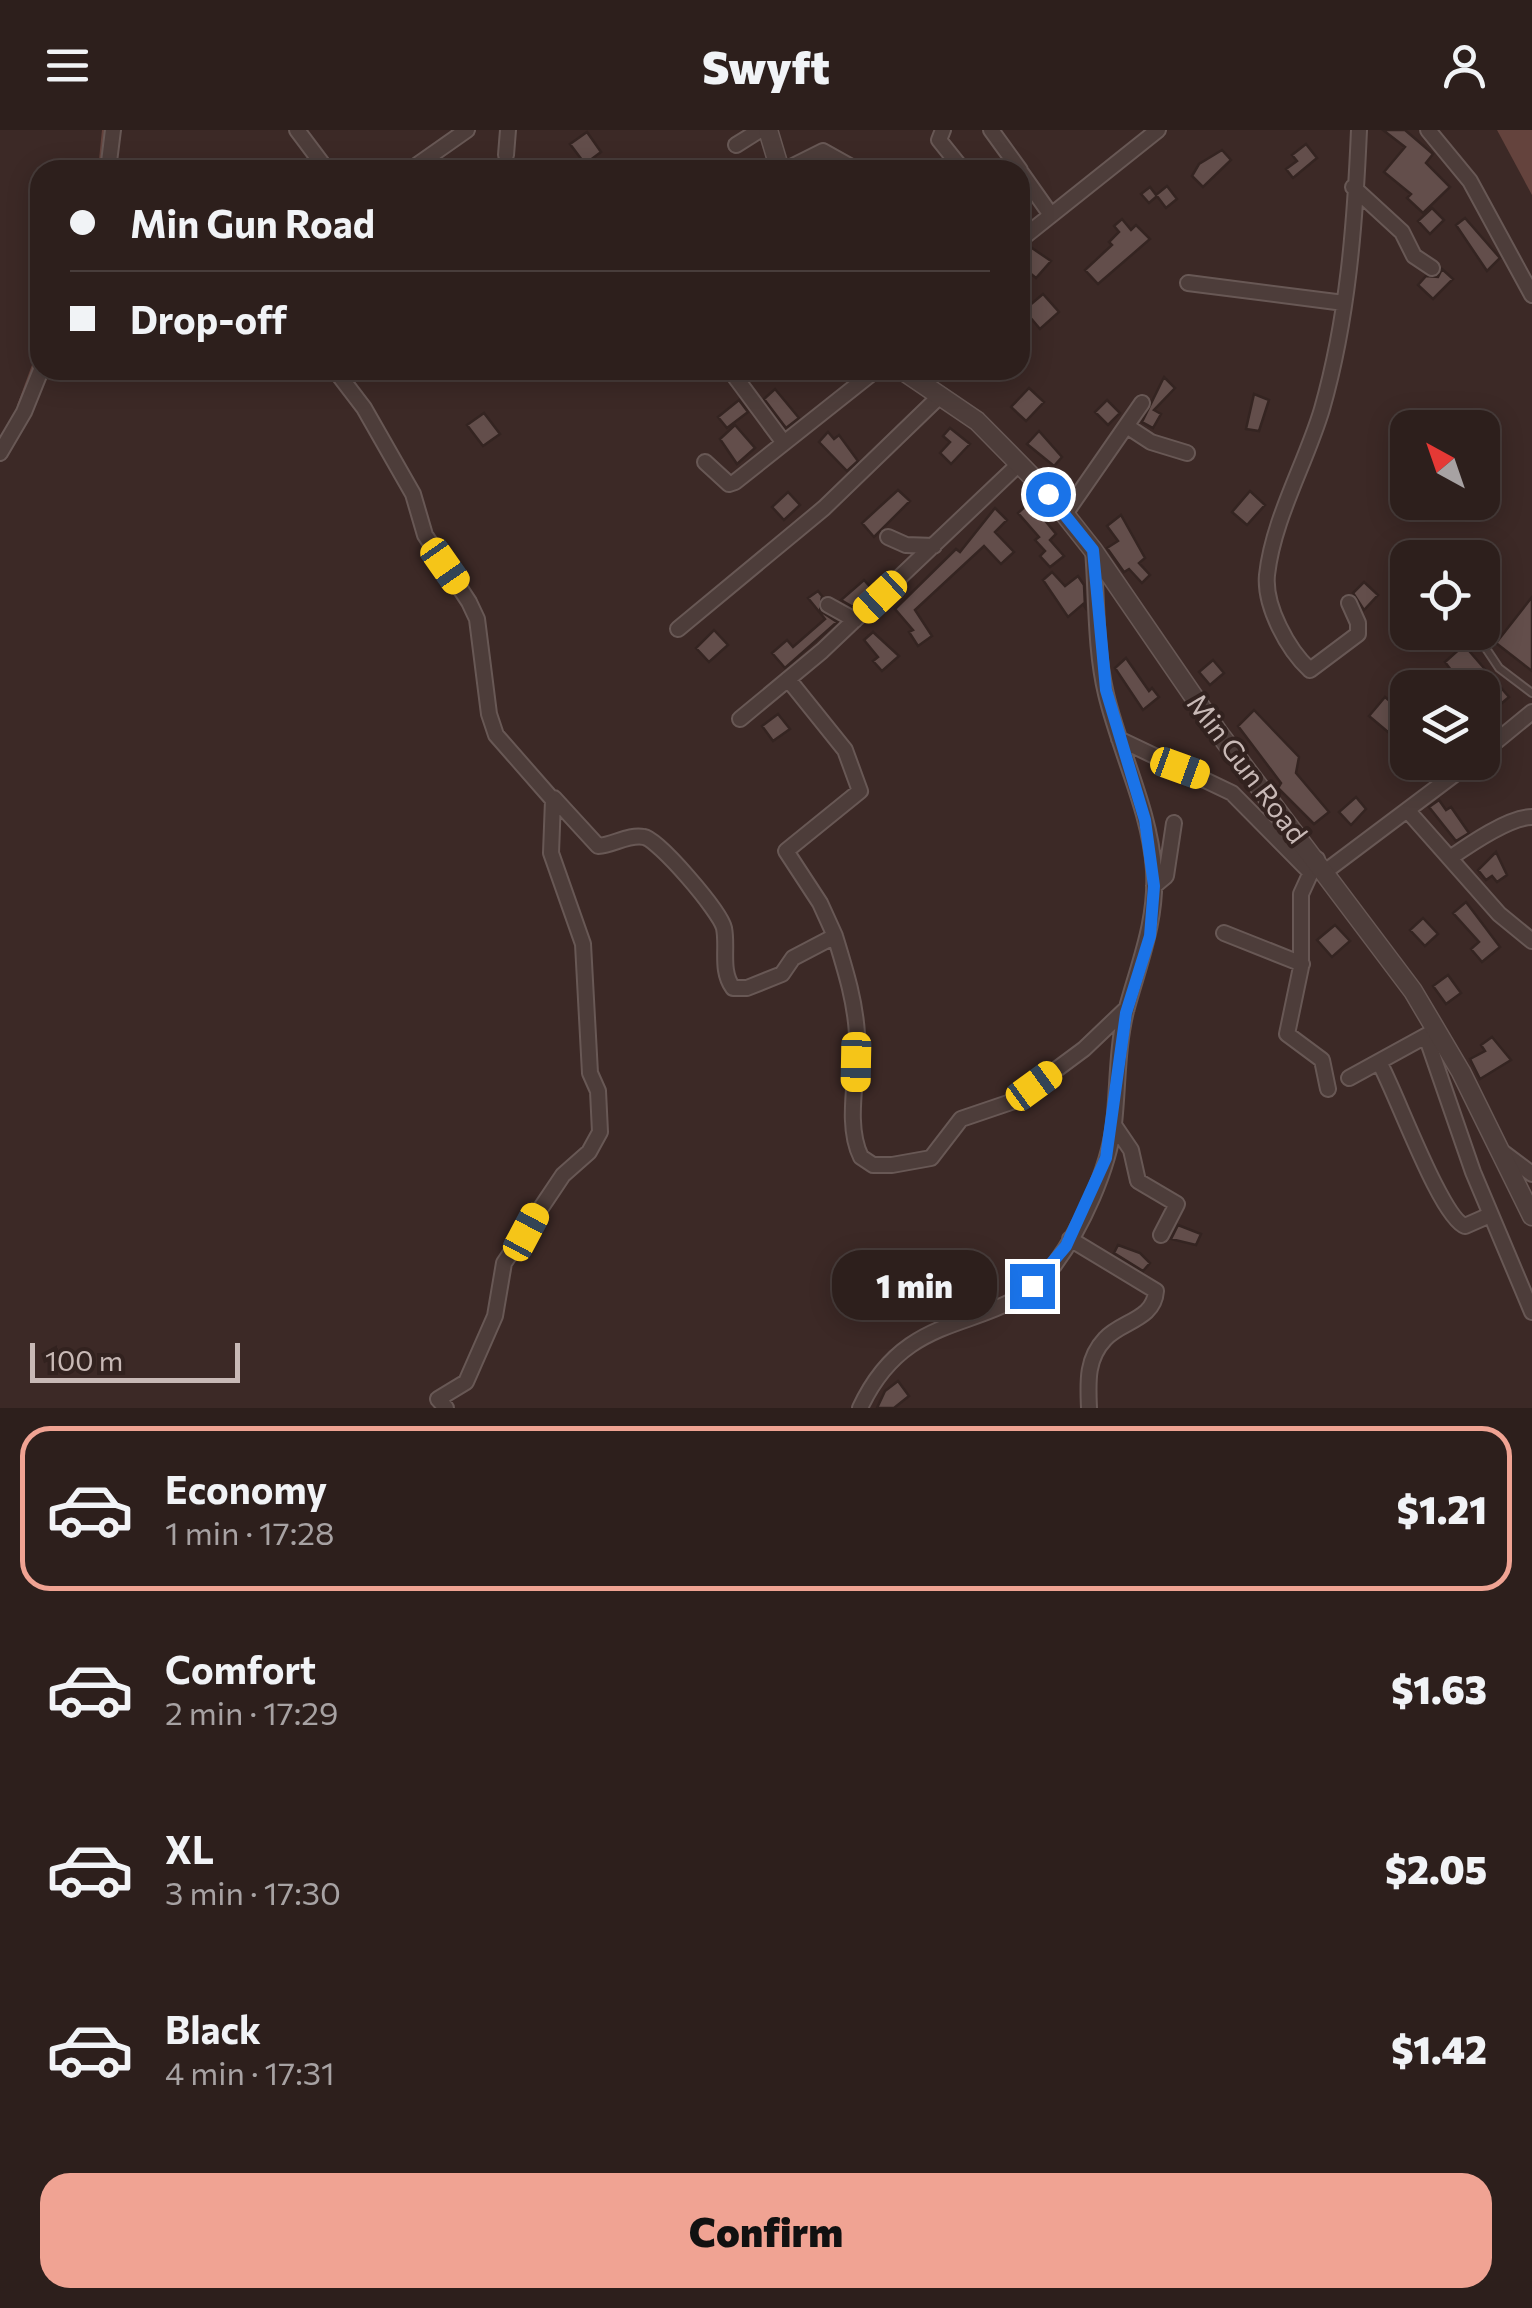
<!DOCTYPE html>
<html lang="en">
<head>
<meta charset="utf-8">
<style>
	body { margin:0; font-family:Commissioner,sans-serif; background:#392c29; color:#f1f3f6; height:100vh; display:flex; flex-direction:column; font-size:38px; white-space:nowrap }
	* { box-sizing:border-box; margin:0 }
	p { font-size:32px; color:#a7a2a3 }
	.icon { flex:none; width:55px; height:55px; fill:none; stroke:currentColor; stroke-width:2; stroke-linecap:round; stroke-linejoin:round }
	.map { position:relative; height:1278px; overflow:hidden }
	.details { display:flex; flex-direction:column; background:#2d1f1c; flex:1 }
	.details>* { flex:none }
	.guide { position:absolute; left:30px; top:30px; width:1000px; height:220px; border-radius:30px; box-shadow:0 5px 25px #0003,0 0 0 2px #483d3b; display:grid; align-content:center; height:220px; padding:0 40px; background:#2d1f1c }
	.needle { width:65px; rotate:320deg }
	.buttons { position:absolute; left:1390px; top:280px; display:grid; gap:20px }
	.buttons a { display:grid; place-items:center; width:110px; height:110px; border-radius:20px; background:#2d1f1c; box-shadow:0 5px 25px #0003,0 0 0 2px #483d3b; font-size:50px }
	.scale { position:absolute; left:30px; bottom:25px; width:210px; box-sizing:border-box; padding-left:10px; border:5px solid #c8b9b6; border-top:0; font-size:28px; line-height:35px; white-space:nowrap; color:#c8b9b6; -webkit-text-stroke:8px #32221f; paint-order:stroke }
	.end { position:absolute; width:45px; height:45px; margin:-22px; border:12px solid #1a73e8; background:#fff; box-shadow:0 0 0 5px #fff }
	.from { border-radius:50% }
	.bubble { position:absolute; height:70px; border-radius:30px; background:#2d1f1c; box-shadow:0 5px 25px #0003,0 0 0 2px #483d3b; font-size:32px; font-weight:800; line-height:70px; text-align:center }
	.car { position:absolute; width:30px; height:60px; margin:-30px -15px; border-radius:12px; box-shadow:0 0 8px 2px #0007; background:linear-gradient(#f5c518 24%,#345 0 40%,#f5c518 0 76%,#345 0 86%,#f5c518 0) }
	.guide b { display:flex; align-items:center; gap:35px; height:95px; font-size:38px }
	.guide b+b { border-top:2px solid #483d3b }
	.guide i { width:25px; height:25px; background:#f1f3f6 }
	ul { padding:18px 0 0; list-style:none }
	li { display:flex; align-items:center; gap:30px; height:165px; margin:0 20px 15px; padding:0 20px; border:5px solid transparent; border-radius:30px }
	li div { flex:1 }
	li b { display:block; font-size:38px }
	li em { font-style:normal; font-weight:800 }
	li.selected { border-color:#f0a393 }
	li>.icon { width:90px; height:90px; stroke-width:1.5 }
	.cta { display:flex; gap:20px; margin-top:auto; padding:20px 40px }
	.cta a { flex:1; height:115px; border-radius:30px; background:#f0a393; color:#111; font-size:40px; font-weight:800; line-height:115px; text-align:center }
	header { display:flex; justify-content:space-between; align-items:center; height:130px; padding:0 40px; background:#2d1f1c; font-size:45px; font-weight:800 }
	.map>svg:first-child { display:block }
	.water { fill:#64433d }
	.lines { fill:none; stroke-linecap:round; stroke-linejoin:round }
	.stream { stroke:#64433d; stroke-width:4 }
	.building { fill:#634e4b; stroke:#342421; stroke-width:2.5 }
	.service-casing { stroke:#685855; stroke-width:10 }
	.minor-casing { stroke:#685855; stroke-width:18 }
	.tertiary-casing { stroke:#685855; stroke-width:21 }
	.service { stroke:#4d3d3a; stroke-width:6 }
	.minor { stroke:#4d3d3a; stroke-width:14 }
	.tertiary { stroke:#4d3d3a; stroke-width:18 }
	.route { stroke:#1a73e8; stroke-width:12 }
	.labels { text-anchor:middle; dominant-baseline:central; stroke-width:8; stroke-linejoin:round; paint-order:stroke }
	.street-label { font-size:28px; fill:#c8b9b6; stroke:#32221f }
</style>
</head>
<body>
<header><svg class="icon" aria-label="menu" viewBox="0 0 24 24"><path d="M4 6h16M4 12h16M4 18h16"/></svg>Swyft<svg class="icon" aria-label="person" viewBox="0 0 24 24"><circle cx="12" cy="8" r="4"/><path d="M4 21q1-7 8-7t8 7"/></svg></header>
<div class="map">
<svg width="1532" height="1278" viewBox="0 0 1532 1278">
	<rect width="100%" height="100%" fill="#3c2926"/>
	<path class="water" d="M 1497,0 L 1532,0 L 1532,65 Z"/>
	<g class="lines">
		<path class="stream" d="M 100,40 L 104,0
			M 19,276 L 40,219"/>
	</g>
	<path class="building" d="M 1383,0 L 1405,0 L 1433,24 L 1426,33 L 1450,57 L 1423,83 L 1407,68 L 1411,64 L 1384,42 L 1405,17 Z
		M 587,2 L 601,22 L 585,34 L 570,14 Z
		M 1306,14 L 1317,28 L 1293,48 L 1286,39 L 1297,31 L 1292,25 Z
		M 1222,20 L 1231,30 L 1203,57 L 1192,46 L 1199,34 Z
		M 1167,56 L 1177,69 L 1166,78 L 1157,66 L 1149,73 L 1141,64 L 1150,57 L 1156,65 Z
		M 1432,78 L 1444,90 L 1430,104 L 1418,91 Z
		M 1465,88 L 1500,128 L 1487,141 L 1456,95 Z
		M 1122,89 L 1131,100 L 1136,95 L 1150,109 L 1098,154 L 1085,140 L 1112,115 L 1109,112 L 1119,102 L 1114,96 Z
		M 1029,116 L 1051,131 L 1036,148 L 1020,135 L 1020,124 Z
		M 1442,139 L 1453,149 L 1433,169 L 1418,155 L 1426,146 L 1438,147 Z
		M 1043,164 L 1059,182 L 1040,199 L 1024,180 Z
		M 1164,247 L 1175,258 L 1154,280 L 1161,284 L 1153,298 L 1142,292 Z
		M 1029,258 L 1044,272 L 1026,291 L 1011,277 Z
		M 775,259 L 799,288 L 786,298 L 764,269 Z
		M 1254,264 L 1269,270 L 1259,301 L 1246,299 Z
		M 739,270 L 748,282 L 727,298 L 718,287 Z
		M 1107,270 L 1120,283 L 1108,295 L 1095,282 Z
		M 484,283 L 500,304 L 483,316 L 467,295 Z
		M 735,295 L 755,318 L 737,334 L 720,309 Z
		M 950,298 L 970,314 L 951,334 L 940,323 L 950,312 L 943,306 Z
		M 1039,301 L 1062,327 L 1054,336 L 1027,314 Z
		M 828,302 L 834,309 L 839,305 L 858,331 L 847,341 L 819,312 Z
		M 898,360 L 910,371 L 874,407 L 862,393 Z
		M 1250,361 L 1265,375 L 1247,395 L 1232,382 Z
		M 788,362 L 800,375 L 784,390 L 772,377 Z
		M 1030,372 L 1056,404 L 1050,410 L 1064,426 L 1050,437 L 1040,426 L 1045,421 L 1035,410 L 1039,407 L 1018,383 Z
		M 995,378 L 1007,390 L 995,402 L 1014,422 L 1001,434 L 984,416 L 915,480 L 932,506 L 918,516 L 909,502 L 913,500 L 895,479 L 956,419 L 960,422 Z
		M 1121,385 L 1145,428 L 1139,433 L 1150,445 L 1142,453 L 1129,439 L 1124,442 L 1107,418 L 1118,411 L 1107,396 Z
		M 1052,442 L 1065,456 L 1078,446 L 1084,455 L 1085,477 L 1083,474 L 1068,487 L 1043,450 Z
		M 864,450 L 872,459 L 853,477 L 841,470 Z
		M 1364,452 L 1378,465 L 1364,480 L 1353,463 Z
		M 818,461 L 822,466 L 820,481 L 837,492 L 785,538 L 772,523 L 787,510 L 793,517 L 825,489 L 808,468 Z
		M 1532,467 L 1532,541 L 1496,513 Z
		M 714,500 L 728,515 L 709,532 L 696,518 Z
		M 873,502 L 899,526 L 882,541 L 873,531 L 878,527 L 864,510 Z
		M 1464,515 L 1509,567 L 1482,590 L 1482,558 L 1430,558 L 1451,540 L 1445,532 Z
		M 1126,528 L 1149,561 L 1152,558 L 1159,567 L 1143,580 L 1115,538 Z
		M 1213,530 L 1224,543 L 1210,555 L 1199,542 Z
		M 1385,567 L 1404,583 L 1388,602 L 1369,586 Z
		M 1254,580 L 1299,627 L 1296,643 L 1329,682 L 1314,694 L 1278,658 L 1281,653 L 1238,596 Z
		M 778,584 L 790,599 L 773,611 L 762,596 Z
		M 1356,667 L 1366,679 L 1351,695 L 1339,682 Z
		M 1439,670 L 1446,680 L 1451,677 L 1469,703 L 1456,711 L 1429,677 Z
		M 1496,722 L 1507,745 L 1497,752 L 1492,746 L 1486,750 L 1478,740 Z
		M 1466,772 L 1500,817 L 1482,832 L 1471,819 L 1479,812 L 1453,783 Z
		M 1423,788 L 1438,804 L 1425,816 L 1410,800 Z
		M 1335,795 L 1350,811 L 1332,827 L 1317,810 Z
		M 1448,845 L 1461,863 L 1446,874 L 1433,856 Z
		M 1492,907 L 1511,930 L 1480,949 L 1470,929 L 1485,921 L 1481,915 Z
		M 1178,1095 L 1201,1104 L 1196,1115 L 1171,1109 Z
		M 1118,1115 L 1140,1123 L 1150,1133 L 1143,1141 L 1114,1123 Z
		M 898,1251 L 909,1266 L 894,1278 L 877,1278 L 885,1261 Z"/>
	<g class="lines">
		<g class="service-casing">
			<path id="service" d="M 1487,506 L 1485,517 L 1499,538 L 1532,563"/>
		</g>
		<g class="minor-casing">
			<path id="minor" d="M 297,0 L 327,40
				M 943,0 L 939,10 L 963,40
				M 991,0 L 1020,40
				M 1428,0 L 1470,51 L 1532,165
				M 736,15 L 760,0
				M 506,25 L 508,0
				M 108,40 L 113,0
				M 410,40 L 467,0
				M 785,40 L 823,21 L 857,40
				M 1020,41 L 1051,85
				M 1353,57 L 1402,102 L 1414,126 L 1432,138
				M 1020,110 L 1158,0
				M 1188,153 L 1344,173
				M 335,240 L 364,278 L 413,364 L 425,405 L 469,472 L 477,489 L 489,584 L 496,605 L 553,670 L 551,723 L 583,814 L 590,943 L 598,961 L 600,1002 L 589,1022 L 563,1045 L 504,1133 L 495,1186 L 466,1252 L 438,1269 L 446,1278
				M 730,240 L 784,313
				M 1128,297 L 1151,312 L 1187,323
				M 0,323 L 24,282 L 41,240
				M 705,332 L 729,354 L 735,352 L 876,240
				M 1065,384 L 1142,273
				M 888,407 L 906,415 L 934,416
				M 1349,473 L 1358,493 L 1358,504 L 1310,540 C 1288,520 1264,476 1267,445 C 1273,389 1306,333 1322,279 C 1348,188 1355,94 1359,0
				M 828,475 L 855,490
				M 678,499 L 824,378 L 941,265
				M 740,589 L 822,521 L 1019,334
				M 1119,609 L 1232,663 L 1310,742
				M 1482,623 L 1532,582
				M 554,668 L 598,716 C 614,715 628,704 644,707 C 658,709 720,781 724,798 C 728,818 720,840 733,858 L 747,858 L 782,844 L 793,828 L 835,806 L 820,773 L 786,721 L 860,661 L 845,620 L 788,549
				M 1408,681 L 1499,784 L 1532,811
				M 1450,728 C 1470,714 1509,687 1532,687
				M 1317,729 L 1301,764 L 1301,837 L 1287,904 L 1322,930 L 1328,959
				M 1326,741 L 1471,632
				M 1154,756 L 1166,746 L 1174,693
				M 1224,803 L 1302,834
				M 835,806 C 845,839 855,870 857,904 C 859,942 844,993 861,1027 L 873,1035 L 892,1035 L 931,1028 L 961,989 L 1014,971 L 1084,919 L 1127,878
				M 1426,906 L 1473,1042 L 1532,1182
				M 1379,932 C 1396,962 1441,1088 1465,1096 L 1490,1085
				M 1349,948 L 1431,903
				M 1114,995 L 1131,1020 L 1138,1051 L 1177,1074 L 1161,1105
				M 1504,1023 L 1532,1044
				M 1070,1109 L 1156,1161 C 1154,1190 1121,1191 1105,1209 C 1086,1229 1088,1253 1089,1278
				M 860,1278 C 911,1168 1001,1209 1055,1134 C 1082,1097 1108,1040 1114,994 C 1118,957 1117,917 1126,881 C 1139,833 1157,791 1154,740 C 1150,680 1120,623 1106,564 C 1095,518 1097,468 1093,420"/>
		</g>
		<g class="tertiary-casing">
			<path id="tertiary" d="M 768,0 L 780,40
				M 902,240 L 977,291 L 1048,363 L 1093,420 L 1218,602 L 1413,861 L 1461,942 L 1532,1086"/>
		</g>
		<use href="#service" class="service"/>
		<use href="#minor" class="minor"/>
		<use href="#tertiary" class="tertiary"/>
	</g>
	<g class="lines">
		<path class="route" d="M 1032,1156 L 1066,1116 L 1106,1028 L 1126,883 L 1150,806 L 1154,756 L 1145,690 L 1106,560 L 1093,420 L 1048,364"/>
	</g>
	<g class="labels">
		<g class="street-label">
			<text transform="translate(1248 638) rotate(53)">Min Gun Road</text>
		</g>
	</g>
</svg>
<div class="buttons">
<a><svg class="needle" viewBox="-14 -14 28 28"><path d="M0-13l5 13h-10z" fill="#e53935"/><path d="M0 13l5-13h-10z" fill="#a7a2a3"/></svg></a>
<a><svg class="icon" aria-label="locate" viewBox="0 0 24 24"><circle cx="12" cy="12" r="6"/><path d="M12 2v4M12 18v4M2 12h4M18 12h4"/></svg></a>
<a><svg class="icon" aria-label="layers" viewBox="0 0 24 24"><path d="M12 4l9 5-9 5-9-5zM3 14l9 5 9-5"/></svg></a>
</div>
<div class="scale">100 m</div>
<i class="end from" style="left:1048px;top:364px"></i>
<i class="end" style="left:1032px;top:1156px"></i>
<div class="bubble" style="left:832px;top:1120px;width:165px">1 min</div>
<i class="car" style="left:445px;top:436px;rotate:145deg"></i>
<i class="car" style="left:880px;top:467px;rotate:227deg"></i>
<i class="car" style="left:1180px;top:638px;rotate:110deg"></i>
<i class="car" style="left:856px;top:932px;rotate:181deg"></i>
<i class="car" style="left:1034px;top:956px;rotate:54deg"></i>
<i class="car" style="left:526px;top:1102px;rotate:28deg"></i>
<div class="guide">
<b><i class="from"></i>Min Gun Road</b>
<b><i></i>Drop-off</b>
</div>
</div>
<section class="details">
<ul>
<li class="selected"><svg class="icon" aria-label="car" viewBox="0 0 24 24"><path d="M5 17H2v-5l4-1 3-4h7l3 4 3 1v5h-3M9 17h6M6 11h13"/><circle cx="7" cy="17" r="2"/><circle cx="17" cy="17" r="2"/></svg><div><b>Economy</b><p>1 min · 17:28</p></div><em>$1.21</em></li>
<li><svg class="icon" aria-label="car" viewBox="0 0 24 24"><path d="M5 17H2v-5l4-1 3-4h7l3 4 3 1v5h-3M9 17h6M6 11h13"/><circle cx="7" cy="17" r="2"/><circle cx="17" cy="17" r="2"/></svg><div><b>Comfort</b><p>2 min · 17:29</p></div><em>$1.63</em></li>
<li><svg class="icon" aria-label="car" viewBox="0 0 24 24"><path d="M5 17H2v-5l4-1 3-4h7l3 4 3 1v5h-3M9 17h6M6 11h13"/><circle cx="7" cy="17" r="2"/><circle cx="17" cy="17" r="2"/></svg><div><b>XL</b><p>3 min · 17:30</p></div><em>$2.05</em></li>
<li><svg class="icon" aria-label="car" viewBox="0 0 24 24"><path d="M5 17H2v-5l4-1 3-4h7l3 4 3 1v5h-3M9 17h6M6 11h13"/><circle cx="7" cy="17" r="2"/><circle cx="17" cy="17" r="2"/></svg><div><b>Black</b><p>4 min · 17:31</p></div><em>$1.42</em></li>
</ul>
<div class="cta"><a>Confirm</a></div>
</section>
</body>
</html>
